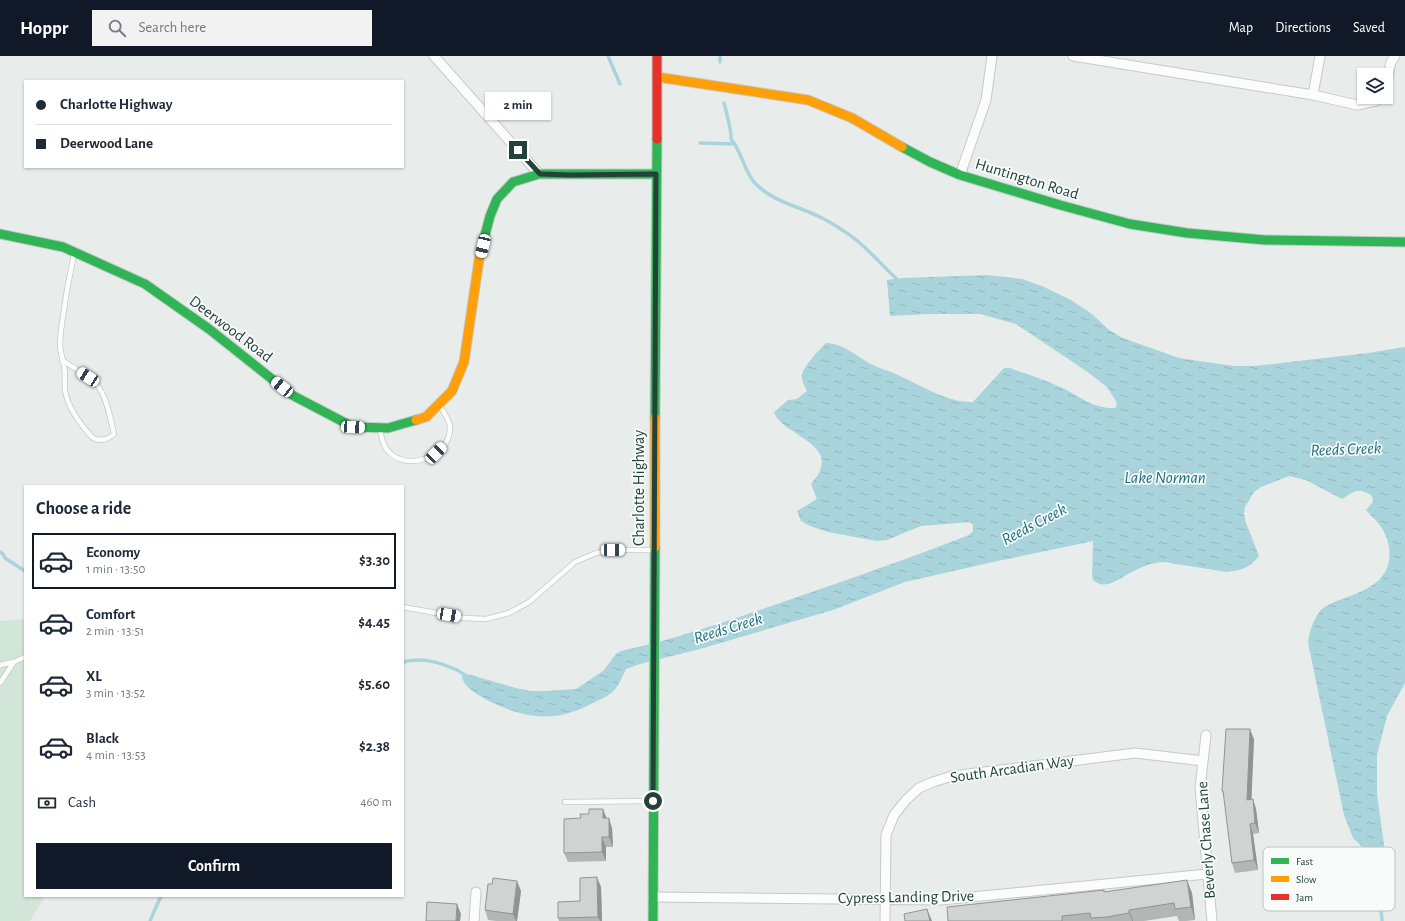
<!DOCTYPE html>
<html lang="en">
<head>
<meta charset="utf-8">
<style>
	body { margin:0; font-family:"Alegreya Sans",sans-serif; background:#f2f2f3; color:#1f2937; height:100vh; display:flex; flex-direction:column; font-size:15px; white-space:nowrap }
	* { box-sizing:border-box; margin:0 }
	p { font-size:13px; color:#747a83 }
	.icon { flex:none; width:22px; height:22px; fill:none; stroke:currentColor; stroke-width:2; stroke-linecap:round; stroke-linejoin:round }
	.map { position:relative; flex:1; overflow:hidden }
	.details { position:absolute; left:24px; top:429px; width:380px; height:412px; display:flex; flex-direction:column; background:#fff; border-radius:0px; box-shadow:0 1px 3px #0004 }
	.details>* { flex:none }
	.banner { position:absolute; left:24px; top:24px; width:380px; height:88px; border-radius:0px; box-shadow:0 1px 3px #0004; display:grid; align-content:center; height:88px; padding:0 12px; background:#fff }
	.controls { position:absolute; left:1357px; top:12px; display:grid; gap:8px }
	.controls a { display:grid; place-items:center; width:36px; height:36px; border-radius:0px; background:#fff; box-shadow:0 1px 3px #0004; font-size:20px }
	.end { position:absolute; width:18px; height:18px; margin:-9px; border:5px solid #24423a; background:#fff; box-shadow:0 0 0 2px #fff }
	.from { border-radius:50% }
	.bubble { position:absolute; height:28px; border-radius:0px; background:#fff; box-shadow:0 1px 3px #0004; font-size:13px; font-weight:700; line-height:28px; text-align:center }
	.car { position:absolute; width:12px; height:24px; margin:-12px -6px; border-radius:5px; box-shadow:0 0 3px 1px #0007; background:linear-gradient(#fff 24%,#345 0 40%,#fff 0 76%,#345 0 86%,#fff 0) }
	.banner b { display:flex; align-items:center; gap:14px; height:38px; font-size:15px }
	.banner b+b { border-top:1px solid #e0e1e3 }
	.banner i { width:10px; height:10px; background:#1f2937 }
	ul { padding:0; list-style:none }
	li { display:flex; align-items:center; gap:12px; height:56px; margin:0 8px 6px; padding:0 4px; border:2px solid transparent; border-radius:0px }
	li div { flex:1 }
	li b { display:block; font-size:15px }
	li em { font-style:normal; font-weight:700 }
	li.current { border-color:#111827 }
	li>.icon { width:36px; height:36px; stroke-width:1.5 }
	h2 { padding:0 12px; font-size:18px; line-height:48px }
	.pay { display:flex; align-items:center; gap:10px; height:44px; padding:0 12px; font-size:15px }
	.pay p { margin-inline-start:auto }
	.action { display:flex; gap:8px; margin-top:auto; padding:8px 12px }
	.action a { flex:1; height:46px; border-radius:0px; background:#111827; color:#fff; font-size:16px; font-weight:700; line-height:46px; text-align:center }
	header { display:flex; align-items:center; gap:24px; box-sizing:border-box; height:56px; padding:0 20px; background:#111827; color:#fff }
	header strong { font-size:19px }
	nav { display:flex; gap:22px; margin-inline-start:auto; font-size:14px }
	.search { width:280px; height:36px; background:#f2f2f3; display:flex; align-items:center; gap:10px; box-sizing:border-box; padding:0 14px; border-radius:0px; color:#747a83; font-size:15px }
	.map>svg:first-child { display:block }
	.grass { fill:#d1e6d8 }
	.water { fill:url(#water-ripples) }
	.lines { fill:none; stroke-linecap:round; stroke-linejoin:round }
	.stream { stroke:#a9d4db; stroke-width:3.5 }
	.lane-casing { stroke:#c5cac8; stroke-width:6 }
	.street-casing { stroke:#c5cac8; stroke-width:11 }
	.fast-casing { stroke:#c3cbc8; stroke-width:11 }
	.slow-casing { stroke:#c3cbc8; stroke-width:11 }
	.jam-casing { stroke:#c3cbc8; stroke-width:11 }
	.lane { stroke:#fcfcfc; stroke-width:4.5 }
	.street { stroke:#fcfcfc; stroke-width:9 }
	.fast { stroke:#30b455; stroke-width:9 }
	.slow { stroke:#ff9f0a; stroke-width:9 }
	.jam { stroke:#e5322d; stroke-width:9 }
	.wall { fill:#b2b6b5 }
	.shaded-wall { fill:#919493 }
	.building { fill:#cfd4d2; stroke:#919493 }
	.route { stroke:#24423a; stroke-width:5 }
	.labels { text-anchor:middle; dominant-baseline:central; stroke-width:3.5; stroke-linejoin:round; paint-order:stroke }
	.street-label { font-size:16px; fill:#24423a; stroke:#f7fbf9 }
	.water-label { font-size:17px; font-style:italic; fill:#1c6f80; stroke:#f7fbf9 }
	.key { fill:#f7fbf9; stroke:#b8c4c0; stroke-width:1 }
	.key-label { font-size:11px; fill:#24423a }
</style>
</head>
<body>
<header>
<strong>Hoppr</strong>
<div class="search"><svg class="icon" aria-label="search" viewBox="0 0 24 24"><circle cx="10" cy="10" r="6"/><path d="M15 15l6 6"/></svg>Search here</div>
<nav><a>Map</a><a>Directions</a><a>Saved</a></nav>
</header>
<div class="map">
<svg width="1405" height="865" viewBox="0 0 1405 865">
	<defs>
		<pattern id="water-ripples" width="26" height="14" patternUnits="userSpaceOnUse"><rect width="26" height="14" fill="#a9d4db"/><path d="M2 4q2-2 4 0t4 0M15 11q2-2 4 0t4 0" fill="none" stroke="#91b7bd"/></pattern>
	</defs>
	<rect width="100%" height="100%" fill="#e8edeb"/>
	<path class="grass" d="M 25,563 L 25,840 L 45,840 L 30,865 L 0,865 L 0,565 Z"/>
	<path class="water" d="M 988,219 L 1022,223 L 1042,230 L 1071,244 L 1092,258 L 1109,274 L 1123,282 L 1179,302 L 1234,310 L 1254,310 L 1368,297 L 1405,291 L 1405,627 L 1387,660 L 1377,699 L 1377,738 L 1384,789 L 1381,799 L 1377,801 L 1373,801 L 1353,782 L 1344,759 L 1308,587 C 1309,576 1314,561 1322,553 C 1330,546 1353,540 1364,534 C 1370,531 1380,525 1383,519 C 1394,504 1390,482 1379,468 C 1375,463 1370,459 1366,454 L 1373,446 L 1372,440 C 1358,431 1356,435 1342,443 L 1306,424 L 1289,420 L 1261,431 L 1254,436 L 1245,451 L 1244,458 L 1246,467 L 1259,500 C 1249,512 1243,514 1227,516 L 1164,506 C 1155,506 1147,509 1138,513 C 1124,518 1107,537 1093,524 L 1092,520 L 1093,485 L 993,506 L 905,526 L 833,554 L 700,593 L 640,608 L 626,613 C 623,619 620,627 616,632 C 611,639 601,643 593,647 C 554,668 524,663 485,643 C 477,638 463,631 462,620 L 467,618 L 516,632 L 530,635 L 546,635 L 576,633 L 603,615 L 616,598 L 621,595 C 676,583 730,564 783,546 C 846,524 908,503 969,479 L 973,475 L 973,469 L 970,466 L 921,470 L 887,484 L 877,485 L 828,476 L 810,470 L 801,465 L 797,455 L 817,443 L 811,428 C 815,423 820,417 821,411 C 828,389 790,378 779,364 C 777,362 775,359 774,356 L 788,344 L 797,343 L 807,335 C 805,331 803,327 802,323 C 800,312 819,295 826,287 C 846,288 856,301 873,309 C 881,313 890,315 898,319 C 920,329 948,347 973,346 L 1004,312 L 1010,312 C 1026,318 1044,323 1060,331 C 1078,339 1093,353 1115,352 L 1117,349 L 1116,345 L 1107,331 L 1089,317 L 1016,268 L 980,258 L 928,258 L 890,260 L 887,224 L 902,222 Z"/>
	<g class="lines">
		<path class="stream" d="M 608,0 L 620,28
			M 720,6 L 720,0
			M 724,47 C 726,54 732,78 731,83 C 741,94 744,114 754,126 C 771,145 797,150 818,160 C 826,164 835,169 842,174 C 864,187 880,208 899,225
			M 700,87 L 735,88
			M 0,496 L 3,498 L 5,502 L 25,515
			M 403,606 C 422,601 439,606 457,614 C 461,616 464,619 468,621
			M 1373,797 L 1378,819 L 1382,865
			M 150,865 L 161,840"/>
		<g class="lane-casing">
			<path id="lane" d="M 62,304 C 73,312 87,318 96,328 C 106,338 111,364 114,378 C 108,384 97,387 90,379 C 79,366 68,352 65,334 C 64,326 66,318 64,310 C 63,303 60,296 60,289 C 60,282 61,274 62,267 C 65,244 69,221 74,198
				M 380,373 C 381,379 382,385 385,391 C 401,418 450,403 450,372 C 450,364 444,357 440,350
				M 403,551 L 464,562 L 486,563 L 509,557 L 529,546 L 575,506 L 596,497 L 613,494 L 652,494
				M 0,609 L 14,606
				M 0,627 L 14,606 L 25,601
				M 565,746 L 651,745"/>
		</g>
		<g class="street-casing">
			<path id="street" d="M 434,0 L 539,118
				M 1073,0 L 1313,39 L 1357,49 L 1376,45 L 1379,41
				M 1386,29 L 1391,6 L 1395,0
				M 1313,39 L 1320,0
				M 960,119 L 986,44 L 992,0
				M 1206,679 L 1200,732 L 1212,865
				M 653,841 L 941,844 L 1207,818
				M 474,865 L 476,836
				M 885,865 L 886,779 L 894,759 L 906,744 L 919,732 L 933,726 L 952,720 L 1135,697 L 1203,705"/>
		</g>
		<g class="fast-casing">
			<path id="fast" d="M 902,91 L 930,106 L 960,119 L 1060,149 L 1130,168 L 1187,177 L 1265,184 L 1405,186
				M 0,178 L 63,191 L 145,228 L 209,273 L 292,339 L 353,371 L 388,372 L 416,364
				M 484,183 L 490,160 L 497,143 L 513,126 L 539,118 L 656,118
				M 655,362 L 657,83
				M 653,865 L 655,491"/>
		</g>
		<g class="slow-casing">
			<path id="slow" d="M 657,21 L 808,44 L 852,62 L 902,91
				M 416,364 L 426,361 L 452,335 L 464,306 L 479,204 L 484,183
				M 655,491 L 655,362"/>
		</g>
		<g class="jam-casing">
			<path id="jam" d="M 657,83 L 657,0"/>
		</g>
		<use href="#lane" class="lane"/>
		<use href="#street" class="street"/>
		<use href="#fast" class="fast"/>
		<use href="#slow" class="slow"/>
		<use href="#jam" class="jam"/>
	</g>
	<path class="wall" d="M 1254,683 L 1251,743 L 1253,743 L 1256,753 L 1259,777 L 1253,778 L 1258,814 L 1235,817 L 1232,807 L 1224,739 L 1222,735 Z
		M 606,762 L 612,772 L 613,791 L 606,791 L 606,805 L 568,806 L 564,797 Z
		M 492,828 L 521,835 L 517,865 L 496,865 L 488,864 L 485,854 Z
		M 601,831 L 602,865 L 559,865 L 558,862 Z
		M 1104,834 L 1104,836 L 1192,837 L 1195,864 L 1186,865 L 1179,865 L 1177,860 L 1144,865 L 948,865 Z"/>
	<path class="shaded-wall" d="M 1250,673 L 1254,683 L 1251,754 L 1247,744 Z
		M 1253,743 L 1256,753 L 1259,777 L 1255,767 Z
		M 603,753 L 607,763 L 603,762 Z
		M 609,762 L 612,772 L 613,791 L 609,781 Z
		M 1250,768 L 1253,778 L 1258,814 L 1254,804 Z
		M 602,781 L 606,791 L 606,805 L 602,796 Z
		M 597,821 L 601,831 L 602,865 L 600,865 L 598,861 Z
		M 1187,824 L 1192,837 L 1195,864 L 1191,851 Z
		M 517,825 L 521,835 L 517,865 L 516,865 L 513,858 Z
		M 457,848 L 461,858 L 460,865 L 456,865 Z
		M 927,853 L 932,865 L 930,865 Z
		M 1129,854 L 1133,865 L 1132,865 L 1129,857 Z"/>
	<path class="building" d="M 1226,673 L 1250,673 L 1247,744 L 1253,743 L 1255,767 L 1250,768 L 1254,804 L 1232,807 L 1223,735 L 1222,735 Z
		M 589,753 L 603,753 L 603,762 L 609,762 L 609,781 L 602,781 L 602,796 L 564,797 L 564,763 L 581,762 L 580,758 L 589,758 Z
		M 597,821 L 598,861 L 558,862 L 558,846 L 580,845 L 580,822 Z
		M 493,822 L 517,825 L 513,858 L 485,854 L 488,828 L 492,828 Z
		M 1187,824 L 1191,851 L 1175,853 L 1174,847 L 1129,854 L 1129,857 L 1107,861 L 1091,862 L 1090,857 L 1062,860 L 1062,865 L 948,865 L 947,851 L 1104,834 L 1104,836 Z
		M 427,846 L 457,848 L 456,865 L 426,865 Z
		M 927,853 L 930,865 L 905,865 L 904,858 Z"/>
	<g class="lines">
		<path class="route" d="M 518,94 L 540,118 L 570,119 L 656,118 L 653,745"/>
	</g>
	<g class="labels">
		<g class="street-label">
			<text transform="translate(1027 123) rotate(17)">Huntington Road</text>
			<text transform="translate(231 273) rotate(37)">Deerwood Road</text>
			<text transform="translate(639 432) rotate(-90)">Charlotte Highway</text>
			<text transform="translate(1012 713) rotate(-8)">South Arcadian Way</text>
			<text transform="translate(1206 784) rotate(-94)">Beverly Chase Lane</text>
			<text transform="translate(906 841) rotate(-1)">Cypress Landing Drive</text>
		</g>
		<g class="water-label">
			<text transform="translate(1346 393) rotate(-2)">Reeds Creek</text>
			<text x="1165" y="421">Lake Norman</text>
			<text transform="translate(1034 468) rotate(-28)">Reeds Creek</text>
			<text transform="translate(728 572) rotate(-17)">Reeds Creek</text>
		</g>
	</g>
	<rect x="1263" y="791" width="132" height="64" rx="6" class="key"/>
	<rect x="1271" y="802" width="18" height="6" fill="#30b455"/>
	<rect x="1271" y="820" width="18" height="6" fill="#ff9f0a"/>
	<rect x="1271" y="838" width="18" height="6" fill="#e5322d"/>
	<g class="key-label">
		<text x="1296" y="809">Fast</text>
		<text x="1296" y="827">Slow</text>
		<text x="1296" y="845">Jam</text>
	</g>
</svg>
<div class="controls">
<a><svg class="icon" aria-label="layers" viewBox="0 0 24 24"><path d="M12 4l9 5-9 5-9-5zM3 14l9 5 9-5"/></svg></a>
</div>
<i class="end from" style="left:653px;top:745px"></i>
<i class="end" style="left:518px;top:94px"></i>
<div class="bubble" style="left:485px;top:36px;width:66px">2 min</div>
<i class="car" style="left:483px;top:190px;rotate:193deg"></i>
<i class="car" style="left:88px;top:321px;rotate:303deg"></i>
<i class="car" style="left:282px;top:331px;rotate:309deg"></i>
<i class="car" style="left:353px;top:371px;rotate:93deg"></i>
<i class="car" style="left:436px;top:397px;rotate:44deg"></i>
<i class="car" style="left:613px;top:494px;rotate:90deg"></i>
<i class="car" style="left:449px;top:559px;rotate:100deg"></i>
<div class="banner">
<b><i class="from"></i>Charlotte Highway</b>
<b><i></i>Deerwood Lane</b>
</div>
<section class="details">
<h2>Choose a ride</h2>
<ul>
<li class="current"><svg class="icon" aria-label="car" viewBox="0 0 24 24"><path d="M5 17H2v-5l4-1 3-4h7l3 4 3 1v5h-3M9 17h6M6 11h13"/><circle cx="7" cy="17" r="2"/><circle cx="17" cy="17" r="2"/></svg><div><b>Economy</b><p>1 min · 13:50</p></div><em>$3.30</em></li>
<li><svg class="icon" aria-label="car" viewBox="0 0 24 24"><path d="M5 17H2v-5l4-1 3-4h7l3 4 3 1v5h-3M9 17h6M6 11h13"/><circle cx="7" cy="17" r="2"/><circle cx="17" cy="17" r="2"/></svg><div><b>Comfort</b><p>2 min · 13:51</p></div><em>$4.45</em></li>
<li><svg class="icon" aria-label="car" viewBox="0 0 24 24"><path d="M5 17H2v-5l4-1 3-4h7l3 4 3 1v5h-3M9 17h6M6 11h13"/><circle cx="7" cy="17" r="2"/><circle cx="17" cy="17" r="2"/></svg><div><b>XL</b><p>3 min · 13:52</p></div><em>$5.60</em></li>
<li><svg class="icon" aria-label="car" viewBox="0 0 24 24"><path d="M5 17H2v-5l4-1 3-4h7l3 4 3 1v5h-3M9 17h6M6 11h13"/><circle cx="7" cy="17" r="2"/><circle cx="17" cy="17" r="2"/></svg><div><b>Black</b><p>4 min · 13:53</p></div><em>$2.38</em></li>
</ul>
<div class="pay"><svg class="icon" aria-label="cash" viewBox="0 0 24 24"><path d="M3 7h18v10H3z"/><circle cx="12" cy="12" r="2"/></svg>Cash<p>460 m</p></div>
<div class="action"><a>Confirm</a></div>
</section>
</div>
</body>
</html>
